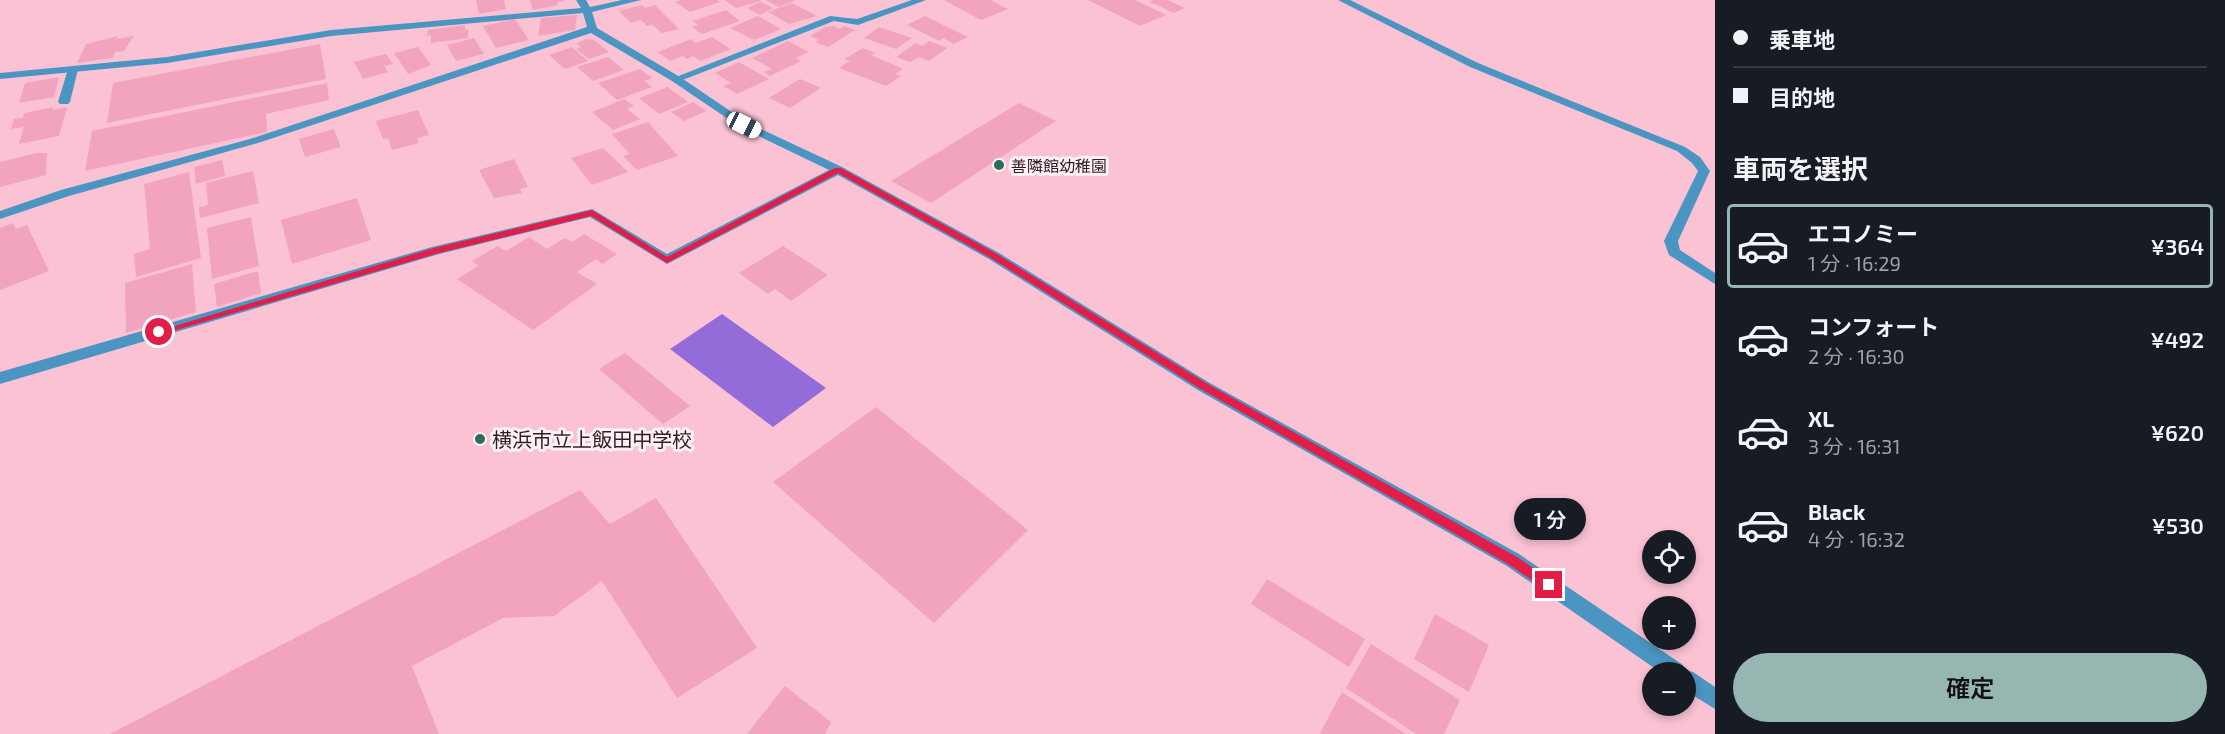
<!DOCTYPE html>
<html lang="ja">
<head>
<meta charset="utf-8">
<style>
	body { margin:0; font-family:"Exo 2","Noto Sans JP",sans-serif; background:#242831; color:#f1f3f6; height:100vh; display:flex; flex-direction:column; font-size:22px; white-space:nowrap }
	* { box-sizing:border-box; margin:0 }
	p { font-size:20px; color:#9ea1a6 }
	.icon { flex:none; width:33px; height:33px; fill:none; stroke:currentColor; stroke-width:2; stroke-linecap:round; stroke-linejoin:round }
	.map { position:relative; flex:1; overflow:hidden }
	.sheet { display:flex; flex-direction:column; background:#171b24; width:510px }
	.sheet>* { flex:none }
	.guide { display:grid; align-content:center; height:132px; padding:0 18px; background:#171b24 }
	.fabs { position:absolute; left:1642px; top:530px; display:grid; gap:12px }
	.fabs a { display:grid; place-items:center; width:54px; height:54px; border-radius:50%; background:#171b24; box-shadow:0 3px 9px #0003; font-size:30px }
	.end { position:absolute; width:27px; height:27px; margin:-14px; border:8px solid #e11d48; background:#fff; box-shadow:0 0 0 3px #fff }
	.from { border-radius:50% }
	.bubble { position:absolute; height:42px; border-radius:21px; background:#171b24; box-shadow:0 3px 9px #0003; font-size:20px; font-weight:600; line-height:42px; text-align:center }
	.car { position:absolute; width:18px; height:36px; margin:-18px -9px; border-radius:8px; box-shadow:0 0 4px 2px #0007; background:linear-gradient(#fff 24%,#345 0 40%,#fff 0 76%,#345 0 86%,#fff 0) }
	.guide b { display:flex; align-items:center; gap:21px; height:57px; font-size:22px }
	.guide b+b { border-top:2px solid #363941 }
	.guide i { width:15px; height:15px; background:#f1f3f6 }
	ul { padding:0; list-style:none }
	li { display:flex; align-items:center; gap:18px; height:84px; margin:0 12px 9px; padding:0 6px; border:3px solid transparent; border-radius:6px }
	li div { flex:1 }
	li b { display:block; font-size:22px }
	li em { font-style:normal; font-weight:600 }
	li.selected { border-color:#96b6b2 }
	li>.icon { width:54px; height:54px; stroke-width:1.5 }
	h2 { padding:0 18px; font-size:27px; line-height:72px }
	.button { display:flex; gap:12px; margin-top:auto; padding:12px 18px }
	.button a { flex:1; height:69px; border-radius:36px; background:#96b6b2; color:#111; font-size:24px; font-weight:600; line-height:69px; text-align:center }
	main { display:flex; flex:1; min-height:0 }
	.map>svg:first-child { display:block }
	.water { fill:#936cda }
	.building { fill:#f2a4be }
	.lines { fill:none; stroke-linecap:round; stroke-linejoin:round }
	.lane { fill:#4b95c2; fill-rule:evenodd }
	.street { fill:#4b95c2; fill-rule:evenodd }
	.route { fill:#e11d48 }
	.poi-dot { fill:#276c5e; stroke:#fdf1f4; stroke-width:2 }
	.labels { text-anchor:middle; dominant-baseline:central; stroke-width:6; stroke-linejoin:round; paint-order:stroke }
	.far-poi-label { font-size:16px; fill:#321d24; stroke:#fdf1f4; text-anchor:start }
	.poi-label { font-size:20px; fill:#321d24; stroke:#fdf1f4; text-anchor:start }
</style>
</head>
<body>
<main>
<div class="map">
<svg width="1715" height="734" viewBox="0 0 1715 734">
	<rect width="100%" height="100%" fill="#fac2d3"/>
	<path class="water" d="M 722,314 L 826,388 L 773,427 L 670,349 Z"/>
	<path class="building" d="M 476,0 L 504,0 L 506,9 L 479,14 Z
		M 530,0 L 564,0 L 564,1 L 557,2 L 558,5 L 533,10 Z
		M 681,0 L 717,0 L 720,2 L 690,12 L 675,2 Z
		M 725,0 L 761,0 L 761,1 L 736,8 Z
		M 766,0 L 796,0 L 779,7 Z
		M 944,0 L 990,0 L 1008,9 L 981,20 Z
		M 1088,0 L 1135,0 L 1166,15 L 1140,26 Z
		M 1153,0 L 1167,0 L 1185,8 L 1174,13 L 1150,2 Z
		M 761,2 L 773,8 L 760,15 L 747,8 Z
		M 792,3 L 817,16 L 789,24 L 768,12 Z
		M 642,5 L 645,8 L 655,5 L 679,29 L 662,33 L 653,25 L 647,26 L 641,20 L 631,23 L 619,11 Z
		M 726,10 L 740,21 L 702,34 L 692,27 L 698,25 L 693,21 Z
		M 577,15 L 575,30 L 538,36 L 541,18 Z
		M 758,16 L 781,29 L 754,40 L 730,28 Z
		M 925,16 L 968,37 L 954,44 L 943,38 L 939,41 L 907,25 Z
		M 515,19 L 529,40 L 496,48 L 483,26 Z
		M 465,25 L 465,30 L 468,29 L 468,38 L 431,43 L 431,35 L 427,36 L 428,30 Z
		M 833,26 L 840,29 L 844,26 L 855,30 L 828,47 L 815,42 L 819,40 L 810,36 L 825,27 Z
		M 879,27 L 912,38 L 896,49 L 864,38 Z
		M 118,36 L 116,39 L 134,36 L 124,51 L 115,52 L 113,58 L 77,63 L 86,44 Z
		M 712,37 L 731,49 L 700,61 L 693,56 L 687,59 L 683,56 L 670,61 L 658,52 L 691,39 L 696,43 Z
		M 474,38 L 484,54 L 456,61 L 447,45 Z
		M 587,39 L 594,40 L 609,52 L 589,59 L 576,49 L 581,47 L 576,43 Z
		M 788,41 L 809,52 L 796,58 L 801,61 L 770,76 L 764,72 L 772,69 L 752,58 Z
		M 929,41 L 947,48 L 929,61 L 919,57 L 910,62 L 896,57 L 916,43 L 922,46 Z
		M 320,44 L 326,79 L 107,123 L 113,83 Z
		M 418,47 L 431,65 L 408,74 L 394,53 Z
		M 572,47 L 588,61 L 565,69 L 549,55 Z
		M 863,48 L 875,53 L 871,55 L 903,69 L 895,74 L 901,76 L 886,86 L 839,68 L 850,61 L 844,59 Z
		M 386,54 L 393,64 L 384,66 L 388,72 L 363,79 L 354,62 Z
		M 608,57 L 624,70 L 593,81 L 577,67 Z
		M 739,62 L 769,79 L 737,94 L 724,86 L 731,83 L 715,73 Z
		M 640,69 L 652,78 L 645,81 L 652,87 L 617,100 L 598,83 Z
		M 59,77 L 54,97 L 19,103 L 25,83 Z
		M 800,79 L 821,88 L 790,108 L 769,98 Z
		M 327,83 L 329,100 L 266,114 L 267,132 L 85,171 L 92,131 Z
		M 668,87 L 688,102 L 659,114 L 639,98 Z
		M 624,99 L 634,106 L 627,109 L 640,119 L 613,130 L 592,112 Z
		M 693,102 L 706,111 L 684,121 L 671,112 Z
		M 1019,103 L 1056,121 L 931,203 L 891,181 Z
		M 53,107 L 52,110 L 67,107 L 59,136 L 19,144 L 24,127 L 11,129 L 14,119 L 23,118 L 24,113 Z
		M 418,110 L 429,135 L 417,138 L 419,143 L 392,150 L 388,138 L 383,139 L 376,121 Z
		M 648,122 L 678,156 L 637,170 L 623,156 L 630,154 L 612,134 Z
		M 334,129 L 341,147 L 305,157 L 299,139 Z
		M 603,148 L 628,172 L 592,185 L 571,158 Z
		M 37,153 L 47,153 L 46,175 L 0,187 L 0,162 Z
		M 514,159 L 528,187 L 520,189 L 522,193 L 494,198 L 479,170 Z
		M 222,160 L 225,176 L 196,184 L 194,167 Z
		M 253,171 L 259,203 L 200,218 L 199,207 L 208,205 L 206,183 Z
		M 189,172 L 201,258 L 136,277 L 134,254 L 150,249 L 144,184 Z
		M 357,198 L 371,240 L 292,264 L 281,220 Z
		M 251,217 L 259,266 L 212,279 L 207,228 Z
		M 13,223 L 16,229 L 27,225 L 49,271 L 0,290 L 0,228 Z
		M 584,234 L 617,254 L 602,264 L 596,259 L 577,272 L 597,284 L 533,330 L 457,279 L 478,266 L 472,261 L 498,246 L 506,251 L 529,237 L 547,249 L 565,238 L 572,242 Z
		M 783,246 L 828,275 L 791,301 L 775,289 L 768,294 L 739,273 Z
		M 192,264 L 196,312 L 126,333 L 125,283 Z
		M 258,271 L 261,293 L 217,307 L 214,284 Z
		M 625,353 L 690,406 L 663,424 L 599,369 Z
		M 876,407 L 1028,530 L 934,623 L 773,482 Z
		M 580,490 L 610,524 L 656,498 L 757,648 L 677,698 L 602,581 L 554,616 L 503,618 L 412,666 L 439,734 L 110,734 Z
		M 1267,579 L 1365,639 L 1349,667 L 1251,604 Z
		M 1435,614 L 1489,645 L 1469,692 L 1414,659 Z
		M 1371,644 L 1460,700 L 1444,734 L 1416,734 L 1346,688 Z
		M 785,686 L 831,722 L 825,734 L 747,734 Z
		M 1342,692 L 1406,734 L 1322,734 L 1320,733 Z"/>
	<g class="lines">
		<path class="lane" d="M 912,0 L 926,0 L 858,25 L 834,21 L 680,81 L 671,79 L 830,16 L 857,19 Z
			M 73,66 L 78,69 L 70,102 L 68,104 L 60,104 L 58,102 L 68,69 Z"/>
		<path class="street" d="M 576,0 L 586,0 L 590,7 L 622,0 L 641,0 L 592,12 L 597,28 L 680,77 L 748,123 L 842,167 L 999,253 L 1208,382 L 1519,554 L 1683,665 L 1685,670 L 1693,672 L 1715,687 L 1715,709 L 1686,691 L 1686,672 L 1660,672 L 1507,566 L 1198,390 L 989,259 L 838,175 L 667,264 L 590,217 L 439,254 L 0,384 L 0,372 L 432,247 L 592,209 L 667,254 L 829,170 L 740,127 L 672,81 L 591,33 L 258,143 L 69,196 L 0,219 L 0,211 L 61,190 L 250,139 L 587,27 L 583,13 L 331,36 L 167,63 L 0,79 L 0,73 L 167,57 L 331,30 L 581,8 Z
			M 1338,0 L 1350,0 L 1478,63 L 1685,147 L 1700,157 L 1710,171 L 1678,241 L 1680,250 L 1715,273 L 1715,284 L 1669,255 L 1664,241 L 1698,171 L 1692,163 L 1677,151 L 1470,67 Z"/>
	</g>
	<path class="route" d="M 835,168 L 841,168 L 997,254 L 1206,383 L 1517,557 L 1553,581 L 1553,589 L 1545,589 L 1508,564 L 1199,388 L 991,258 L 838,173 L 667,263 L 591,216 L 439,253 L 159,335 L 155,332 L 434,248 L 592,210 L 667,257 Z"/>
	<g class="poi-dot">
		<circle cx="999" cy="165" r="6"/>
		<circle cx="480" cy="439" r="6"/>
	</g>
	<g class="labels">
		<g class="far-poi-label">
			<text x="1011" y="165">善隣館幼稚園</text>
		</g>
		<g class="poi-label">
			<text x="492" y="439">横浜市立上飯田中学校</text>
		</g>
	</g>
</svg>
<div class="fabs">
<a><svg class="icon" aria-label="locate" viewBox="0 0 24 24"><circle cx="12" cy="12" r="6"/><path d="M12 2v4M12 18v4M2 12h4M18 12h4"/></svg></a>
<a>+</a>
<a>−</a>
</div>
<i class="end from" style="left:159px;top:332px"></i>
<i class="end" style="left:1549px;top:585px"></i>
<div class="bubble" style="left:1514px;top:498px;width:72px">1 分</div>
<i class="car" style="left:744px;top:125px;rotate:116deg"></i>
</div>
<section class="sheet">
<div class="guide">
<b><i class="from"></i>乗車地</b>
<b><i></i>目的地</b>
</div>
<h2>車両を選択</h2>
<ul>
<li class="selected"><svg class="icon" aria-label="car" viewBox="0 0 24 24"><path d="M5 17H2v-5l4-1 3-4h7l3 4 3 1v5h-3M9 17h6M6 11h13"/><circle cx="7" cy="17" r="2"/><circle cx="17" cy="17" r="2"/></svg><div><b>エコノミー</b><p>1 分 · 16:29</p></div><em>¥364</em></li>
<li><svg class="icon" aria-label="car" viewBox="0 0 24 24"><path d="M5 17H2v-5l4-1 3-4h7l3 4 3 1v5h-3M9 17h6M6 11h13"/><circle cx="7" cy="17" r="2"/><circle cx="17" cy="17" r="2"/></svg><div><b>コンフォート</b><p>2 分 · 16:30</p></div><em>¥492</em></li>
<li><svg class="icon" aria-label="car" viewBox="0 0 24 24"><path d="M5 17H2v-5l4-1 3-4h7l3 4 3 1v5h-3M9 17h6M6 11h13"/><circle cx="7" cy="17" r="2"/><circle cx="17" cy="17" r="2"/></svg><div><b>XL</b><p>3 分 · 16:31</p></div><em>¥620</em></li>
<li><svg class="icon" aria-label="car" viewBox="0 0 24 24"><path d="M5 17H2v-5l4-1 3-4h7l3 4 3 1v5h-3M9 17h6M6 11h13"/><circle cx="7" cy="17" r="2"/><circle cx="17" cy="17" r="2"/></svg><div><b>Black</b><p>4 分 · 16:32</p></div><em>¥530</em></li>
</ul>
<div class="button"><a>確定</a></div>
</section>
</main>
</body>
</html>
